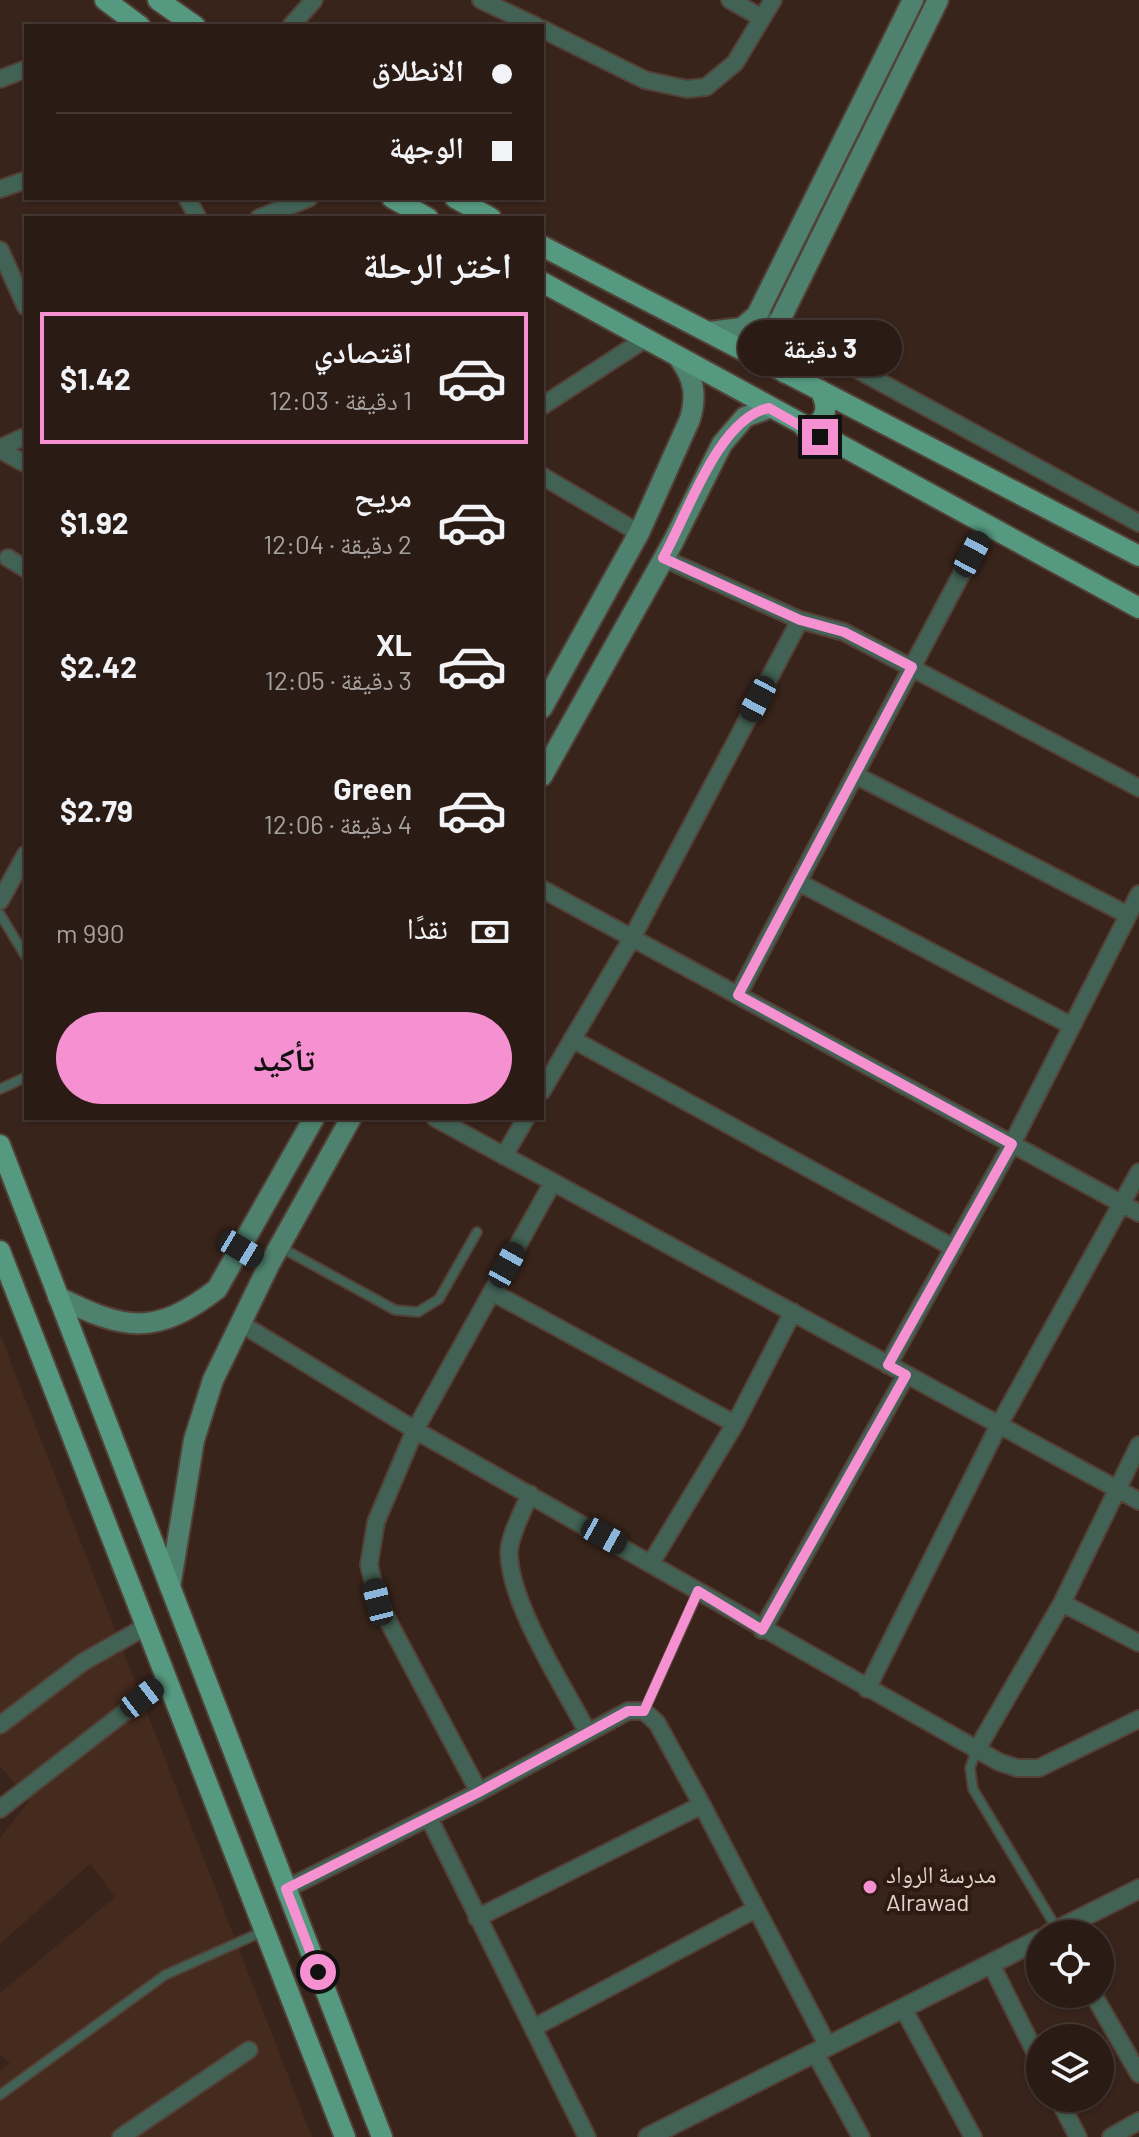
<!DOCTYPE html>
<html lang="ar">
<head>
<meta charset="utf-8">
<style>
	body { margin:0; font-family:Barlow,"Noto Naskh Arabic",sans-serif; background:#362822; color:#f1f3f6; direction:rtl; height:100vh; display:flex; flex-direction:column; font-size:30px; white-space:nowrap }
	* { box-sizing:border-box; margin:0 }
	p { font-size:26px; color:#a5a1a0 }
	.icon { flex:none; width:44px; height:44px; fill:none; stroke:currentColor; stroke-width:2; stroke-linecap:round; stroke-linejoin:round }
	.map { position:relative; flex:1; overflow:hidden; direction:ltr }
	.drawer { position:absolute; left:24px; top:216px; width:520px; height:904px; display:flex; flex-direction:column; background:#2a1b14; border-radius:0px; box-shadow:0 2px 6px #0004,0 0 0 2px #463934; direction:rtl }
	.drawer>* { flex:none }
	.guide { position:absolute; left:24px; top:24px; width:520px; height:176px; border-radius:0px; box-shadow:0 2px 6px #0004,0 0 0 2px #463934; direction:rtl; display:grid; align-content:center; height:176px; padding:0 32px; background:#2a1b14 }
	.tools { position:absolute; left:1026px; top:1920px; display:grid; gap:16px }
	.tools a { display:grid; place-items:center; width:88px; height:88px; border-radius:50%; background:#2a1b14; box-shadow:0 2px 6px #0004,0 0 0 2px #463934; font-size:40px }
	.end { position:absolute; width:36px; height:36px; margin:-18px; border:10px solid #f590d1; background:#111; box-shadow:0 0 0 4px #111 }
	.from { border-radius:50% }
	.bubble { position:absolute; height:56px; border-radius:28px; background:#2a1b14; box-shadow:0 2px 6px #0004,0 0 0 2px #463934; font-size:26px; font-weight:700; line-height:56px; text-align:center; direction:rtl }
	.car { position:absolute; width:24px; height:48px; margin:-24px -12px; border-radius:10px; box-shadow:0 0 6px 2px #0007; background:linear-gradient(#222 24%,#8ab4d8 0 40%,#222 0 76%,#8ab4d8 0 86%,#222 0) }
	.guide b { display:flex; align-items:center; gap:28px; height:76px; font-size:30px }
	.guide b+b { border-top:2px solid #463934 }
	.guide i { width:20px; height:20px; background:#f1f3f6 }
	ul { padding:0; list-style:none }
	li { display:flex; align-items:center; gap:24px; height:132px; margin:0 16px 12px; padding:0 16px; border:4px solid transparent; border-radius:0px }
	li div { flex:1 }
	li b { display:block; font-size:30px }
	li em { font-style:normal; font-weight:700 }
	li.on { border-color:#f590d1 }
	li>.icon { width:72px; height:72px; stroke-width:1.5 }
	h2 { padding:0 32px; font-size:36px; line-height:96px }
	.pay { display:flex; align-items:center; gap:20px; height:88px; padding:0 32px; font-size:30px }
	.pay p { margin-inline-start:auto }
	.cta { display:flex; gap:16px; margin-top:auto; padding:16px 32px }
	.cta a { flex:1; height:92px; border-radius:48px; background:#f590d1; color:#111; font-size:32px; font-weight:700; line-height:92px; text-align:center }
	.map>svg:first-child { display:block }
	.built { fill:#452a1e }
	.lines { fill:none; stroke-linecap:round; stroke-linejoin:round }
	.service-casing { stroke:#534037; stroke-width:12 }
	.minor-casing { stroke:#534037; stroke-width:20 }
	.tertiary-casing { stroke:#534037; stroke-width:22 }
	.secondary-casing { stroke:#534037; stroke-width:24 }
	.primary-casing { stroke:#534037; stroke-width:24 }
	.service { stroke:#426255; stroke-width:8 }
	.minor { stroke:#426255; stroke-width:16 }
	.tertiary { stroke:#426255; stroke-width:18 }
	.secondary { stroke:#4e816e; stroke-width:20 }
	.primary { stroke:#569981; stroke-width:20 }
	.route { stroke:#f590d1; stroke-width:10 }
	.poi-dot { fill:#f590d1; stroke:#2e1a11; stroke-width:3 }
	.labels { text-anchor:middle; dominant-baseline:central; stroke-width:8; stroke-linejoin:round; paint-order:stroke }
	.poi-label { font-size:24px; fill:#e0d2cc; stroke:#2e1a11; text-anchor:start }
</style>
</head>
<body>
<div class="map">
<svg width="1139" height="2137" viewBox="0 0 1139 2137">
	<rect width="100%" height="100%" fill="#38241b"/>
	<path class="built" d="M 0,1334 L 312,2137 L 0,2137 L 0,2071 L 10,2063 L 0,2055 L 0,1993 L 115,1897 L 90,1864 L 0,1944 L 0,1838 L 29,1801 L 0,1766 Z"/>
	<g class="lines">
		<g class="service-casing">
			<path id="service" d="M 0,914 L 26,957
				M 0,1089 L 26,1077
				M 280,1247 L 395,1310 L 418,1312 L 439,1299 L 477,1232
				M 644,1711 L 698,1592
				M 976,1751 L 970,1768 L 973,1789 L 1057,1929
				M 0,2095 L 165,1975 L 264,1931"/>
		</g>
		<g class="minor-casing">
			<path id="minor" d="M 481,0 L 536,26
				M 730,0 L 762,18
				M 291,26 L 314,0
				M 542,29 L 645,80 L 687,89 L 706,87 L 735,63 L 773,0
				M 0,79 L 26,69
				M 0,189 L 26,180
				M 187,198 L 198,218
				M 259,218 L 309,198
				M 0,250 L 26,307
				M 757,315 L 1139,523
				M 542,406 L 645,339
				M 0,448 L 26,436
				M 0,450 L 26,464
				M 542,476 L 639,533
				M 8,558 L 26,569
				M 663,558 L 800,620 L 844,632 L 1139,788
				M 855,775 L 1128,915
				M 798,882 L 1072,1026
				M 542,889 L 1139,1213
				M 0,901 L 26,854
				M 738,995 L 987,526
				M 572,1039 L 954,1248
				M 542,1091 L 632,938 L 800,620
				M 435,1118 L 1139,1501
				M 504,1156 L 526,1118
				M 492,1292 L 735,1424
				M 240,1323 L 415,1430 L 999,1762 L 1017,1768 L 1039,1768 L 1139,1719
				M 888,1365 L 1012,1144 L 1139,894
				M 530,1494 C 523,1511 510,1534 509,1552 C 509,1603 564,1687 588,1733
				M 651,1563 L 735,1424 L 793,1312
				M 1062,1603 L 1139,1643
				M 762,1630 L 906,1375
				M 867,1689 L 999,1425 L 1139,1172
				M 0,1725 L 83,1662 L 145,1627
				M 976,1751 L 1062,1603 L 1139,1445
				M 479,1792 L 378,1602 L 369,1565 L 376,1522 L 415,1430 L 553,1182
				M 0,1809 L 166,1680
				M 429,1818 L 587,2137
				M 286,1889 L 479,1792 L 628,1711 L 644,1711 L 657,1723 L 702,1805 L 828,2046
				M 477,1918 L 702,1805
				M 991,1964 L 1040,2062
				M 1093,1994 L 1139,2074
				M 903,2008 L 973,2137
				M 533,2028 L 756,1909
				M 815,2053 L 861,2137
				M 1058,2098 L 1078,2137
				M 121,2137 L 249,2050
				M 1111,2137 L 1139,2121"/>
		</g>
		<g class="tertiary-casing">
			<path id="tertiary" d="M 1049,1934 L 1139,1889
				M 648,2137 L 1040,1939"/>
		</g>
		<g class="secondary-casing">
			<path id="secondary" d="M 709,332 L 742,328 L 757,315 L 913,0
				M 785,373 C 775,356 770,345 777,326 L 938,0
				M 542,708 L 639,533 L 690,419 C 697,395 694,378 679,358
				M 542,776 L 673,542 L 722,444 L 745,417 L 769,408
				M 58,1297 C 124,1330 155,1337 217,1289 L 314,1118
				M 170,1587 L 194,1440 L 213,1380 L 269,1265 L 351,1118"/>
		</g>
		<g class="primary-casing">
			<path id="primary" d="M 105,0 L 140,26
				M 158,0 L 195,26
				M 392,198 L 428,218
				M 455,198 L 491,218
				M 542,246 L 1139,556
				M 542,282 L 1139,608
				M 804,427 L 813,427 C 828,418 828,405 820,390
				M 0,1145 L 382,2137
				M 0,1251 L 345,2137"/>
		</g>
		<use href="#service" class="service"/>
		<use href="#minor" class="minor"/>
		<use href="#tertiary" class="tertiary"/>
		<use href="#secondary" class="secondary"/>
		<use href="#primary" class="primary"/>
	</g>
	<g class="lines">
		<path class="route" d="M 318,1972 L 286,1889 L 479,1792 L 628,1711 L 644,1711 L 698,1591 L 762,1630 L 906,1375 L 888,1365 L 1012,1144 L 738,995 L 912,667 L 844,632 L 800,620 L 663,558 C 687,516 718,418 769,408 L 820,437"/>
	</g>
	<circle class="poi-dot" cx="870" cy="1887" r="8"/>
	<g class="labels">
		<g class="poi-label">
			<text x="886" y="1873">مدرسة الرواد<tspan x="886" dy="28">Alrawad</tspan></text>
		</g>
	</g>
</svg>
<div class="tools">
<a><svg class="icon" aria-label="locate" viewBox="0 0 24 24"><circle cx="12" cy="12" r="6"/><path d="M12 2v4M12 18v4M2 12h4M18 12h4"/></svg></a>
<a><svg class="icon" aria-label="layers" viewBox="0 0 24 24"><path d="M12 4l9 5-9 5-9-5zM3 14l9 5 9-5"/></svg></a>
</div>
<i class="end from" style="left:318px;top:1972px"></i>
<i class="end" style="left:820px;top:437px"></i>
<div class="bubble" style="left:738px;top:320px;width:164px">3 دقيقة</div>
<i class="car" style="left:972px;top:554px;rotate:28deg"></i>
<i class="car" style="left:758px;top:699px;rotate:208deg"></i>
<i class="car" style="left:241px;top:1249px;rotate:121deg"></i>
<i class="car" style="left:507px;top:1265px;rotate:29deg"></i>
<i class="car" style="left:604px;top:1536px;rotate:119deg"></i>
<i class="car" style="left:378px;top:1602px;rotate:346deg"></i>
<i class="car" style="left:142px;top:1698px;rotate:52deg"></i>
<div class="guide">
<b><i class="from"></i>الانطلاق</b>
<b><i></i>الوجهة</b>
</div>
<section class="drawer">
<h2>اختر الرحلة</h2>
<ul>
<li class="on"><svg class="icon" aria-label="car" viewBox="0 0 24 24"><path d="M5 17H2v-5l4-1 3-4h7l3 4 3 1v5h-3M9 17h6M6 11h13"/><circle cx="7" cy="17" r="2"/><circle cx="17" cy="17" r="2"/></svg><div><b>اقتصادي</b><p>1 دقيقة · 12:03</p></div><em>$1.42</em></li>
<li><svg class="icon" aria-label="car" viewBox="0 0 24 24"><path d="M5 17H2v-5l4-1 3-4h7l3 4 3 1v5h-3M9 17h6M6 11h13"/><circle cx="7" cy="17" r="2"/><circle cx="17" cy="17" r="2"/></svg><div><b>مريح</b><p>2 دقيقة · 12:04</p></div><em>$1.92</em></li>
<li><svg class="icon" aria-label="car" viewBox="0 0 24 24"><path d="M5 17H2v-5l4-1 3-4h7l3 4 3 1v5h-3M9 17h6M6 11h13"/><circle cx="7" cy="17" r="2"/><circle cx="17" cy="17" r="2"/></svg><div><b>XL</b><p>3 دقيقة · 12:05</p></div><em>$2.42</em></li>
<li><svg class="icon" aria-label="car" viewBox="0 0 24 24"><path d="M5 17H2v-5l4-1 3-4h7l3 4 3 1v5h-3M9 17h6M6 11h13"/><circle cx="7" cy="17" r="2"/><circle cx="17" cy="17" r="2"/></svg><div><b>Green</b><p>4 دقيقة · 12:06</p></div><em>$2.79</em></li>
</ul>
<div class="pay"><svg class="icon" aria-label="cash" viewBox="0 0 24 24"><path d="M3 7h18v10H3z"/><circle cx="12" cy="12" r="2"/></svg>نقدًا<p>990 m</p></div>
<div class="cta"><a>تأكيد</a></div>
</section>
</div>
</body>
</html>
